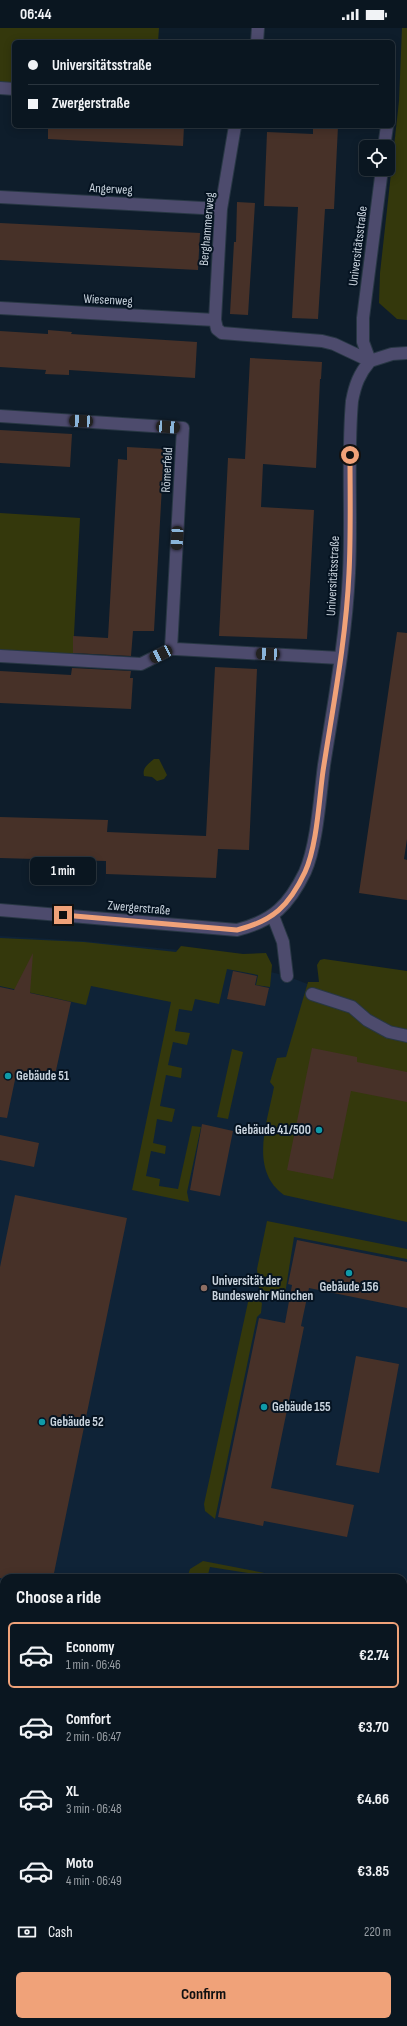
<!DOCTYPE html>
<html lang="en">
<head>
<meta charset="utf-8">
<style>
	body { margin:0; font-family:"Sofia Sans Condensed",sans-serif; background:#18232d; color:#f1f3f6; height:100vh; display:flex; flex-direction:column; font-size:15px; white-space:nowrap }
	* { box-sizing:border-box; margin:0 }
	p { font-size:13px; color:#999fa5 }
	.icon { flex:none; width:22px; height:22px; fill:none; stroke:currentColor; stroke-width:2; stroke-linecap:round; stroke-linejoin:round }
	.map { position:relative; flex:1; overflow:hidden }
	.panel { position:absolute; left:0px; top:1546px; width:407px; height:452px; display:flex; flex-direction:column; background:#0a1620; border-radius:12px 12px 0 0; box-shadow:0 2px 10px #0003,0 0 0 1px #2a353e }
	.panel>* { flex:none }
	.hud { position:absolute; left:12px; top:12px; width:383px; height:88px; border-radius:6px; box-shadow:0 2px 10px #0003,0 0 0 1px #2a353e; display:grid; align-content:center; height:88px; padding:0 16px; background:#0a1620 }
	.fabs { position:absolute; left:359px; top:112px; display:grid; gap:8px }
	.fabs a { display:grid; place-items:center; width:36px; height:36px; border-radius:6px; background:#0a1620; box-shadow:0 2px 10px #0003,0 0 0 1px #2a353e; font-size:20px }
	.end { position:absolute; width:18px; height:18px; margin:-9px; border:5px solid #f0a279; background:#111; box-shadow:0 0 0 2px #111 }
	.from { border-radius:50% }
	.bubble { position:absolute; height:28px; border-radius:6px; background:#0a1620; box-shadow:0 2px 10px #0003,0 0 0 1px #2a353e; font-size:13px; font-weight:700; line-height:28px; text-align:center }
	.car { position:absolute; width:12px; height:24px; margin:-12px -6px; border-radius:5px; box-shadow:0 0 3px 1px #0007; background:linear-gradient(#222 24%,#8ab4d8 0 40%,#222 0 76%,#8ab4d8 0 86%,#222 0) }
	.hud b { display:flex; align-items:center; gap:14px; height:38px; font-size:15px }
	.hud b+b { border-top:1px solid #2a353e }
	.hud i { width:10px; height:10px; background:#f1f3f6 }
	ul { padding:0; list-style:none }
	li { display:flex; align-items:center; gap:12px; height:66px; margin:0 8px 6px; padding:0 8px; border:2px solid transparent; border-radius:6px }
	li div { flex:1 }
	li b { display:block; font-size:15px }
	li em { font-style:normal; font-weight:700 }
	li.active { border-color:#f0a279 }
	li>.icon { width:36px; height:36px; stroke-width:1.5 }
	h2 { padding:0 16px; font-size:18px; line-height:48px }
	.pay { display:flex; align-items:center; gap:10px; height:44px; padding:0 16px; font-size:15px }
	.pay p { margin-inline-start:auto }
	.button { display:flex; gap:8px; margin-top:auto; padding:8px 16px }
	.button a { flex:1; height:46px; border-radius:6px; background:#f0a279; color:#111; font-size:16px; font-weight:700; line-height:46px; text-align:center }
	.status { display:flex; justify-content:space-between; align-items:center; height:28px; padding:0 20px; background:#0a1620; direction:ltr }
	.status svg { height:11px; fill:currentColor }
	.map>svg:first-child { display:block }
	.built { fill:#0f2337; fill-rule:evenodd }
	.green { fill:#34380c }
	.building { fill:#473128 }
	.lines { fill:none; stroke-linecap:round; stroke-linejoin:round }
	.street-casing { stroke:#283744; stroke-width:14 }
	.street { stroke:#4d4b6d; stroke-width:12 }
	.route { stroke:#f0a279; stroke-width:5 }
	.culture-dot { fill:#0f9aa8; stroke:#051321; stroke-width:1.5 }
	.education-dot { fill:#8d6e63; stroke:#051321; stroke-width:1.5 }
	.labels { text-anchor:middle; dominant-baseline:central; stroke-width:4; stroke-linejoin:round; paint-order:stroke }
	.street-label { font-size:13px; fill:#cad4de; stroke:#051321 }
	.poi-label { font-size:13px; font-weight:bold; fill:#cad4de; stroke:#051321; text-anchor:start }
</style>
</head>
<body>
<div class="status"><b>06:44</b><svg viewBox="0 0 49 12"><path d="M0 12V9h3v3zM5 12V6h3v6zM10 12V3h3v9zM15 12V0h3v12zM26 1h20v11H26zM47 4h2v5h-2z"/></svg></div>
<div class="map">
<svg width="407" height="1998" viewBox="0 0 407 1998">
	<rect width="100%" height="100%" fill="#0e1d2b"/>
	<path class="built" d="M 0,908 L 83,913 L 179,922 L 287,948 L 310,957 L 407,970 L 407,1998 L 0,1998 ZM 4,1550 L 403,1550 L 403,1994 L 4,1994 Z"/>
	<path class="green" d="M 0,0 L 159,0 L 158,14 L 14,14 L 14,57 L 0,56 Z
		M 402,0 L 407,0 L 407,292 L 397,291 L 379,275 L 380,245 L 399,73 Z
		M 0,485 L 80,490 L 73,626 L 0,622 Z
		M 154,731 L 159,731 L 167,747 L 164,751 L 157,753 L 152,749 L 144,748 C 142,740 148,736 154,731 Z
		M 0,910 L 84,914 L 176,924 L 181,918 L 243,926 L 266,925 L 272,937 L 270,959 L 256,957 L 258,947 L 227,941 L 219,976 L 195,971 L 192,983 L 179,981 L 175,1003 L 190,1005 L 187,1017 L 173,1014 L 168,1037 L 182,1040 L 181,1050 L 166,1047 L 160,1078 L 175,1081 L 172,1094 L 157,1091 L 153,1115 L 166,1118 L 165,1126 L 151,1123 L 146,1148 L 160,1151 L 159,1158 L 178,1161 L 192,1098 L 201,1099 L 187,1164 L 189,1174 L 132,1162 L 171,974 L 91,958 L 86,977 L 0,958 Z
		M 324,931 L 407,943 L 407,1194 L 284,1167 C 249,1142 267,1095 274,1059 L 270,1054 L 277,1030 L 286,1029 L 308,954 L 319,954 L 317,937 L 320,932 Z
		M 232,1021 L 243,1024 L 228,1091 L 217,1089 Z
		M 267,1193 L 407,1221 L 407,1231 L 294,1209 L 285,1266 L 270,1265 L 259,1260 L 257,1241 Z
		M 250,1265 L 262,1275 L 261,1285 L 257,1289 L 215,1491 L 205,1483 L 204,1476 Z
		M 203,1533 L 280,1548 L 280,1550 L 210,1539 L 207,1550 L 187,1550 L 190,1541 Z
		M 403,1711 L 407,1712 L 407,1792 L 403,1791 Z"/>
	<path class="building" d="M 48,98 L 184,98 L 183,118 L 48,111 Z
		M 313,98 L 338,98 L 334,181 L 325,181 L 318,291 L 292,290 L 298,179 L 264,178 L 267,104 L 313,106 Z
		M 237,174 L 255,175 L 248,287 L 230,286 L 234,214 L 236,214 Z
		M 0,195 L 200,205 L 198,242 L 0,232 Z
		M 48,302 L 72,304 L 71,306 L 197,314 L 195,350 L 69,342 L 69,347 L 45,346 L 46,342 L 0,339 L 0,303 L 48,306 Z
		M 250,330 L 322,334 L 321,351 L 320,351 L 316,440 L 263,436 L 261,479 L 314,482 L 307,611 L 219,608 L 228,430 L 245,431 Z
		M 0,402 L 72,406 L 70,439 L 0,435 Z
		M 127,419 L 164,421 L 154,603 L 133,603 L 131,628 L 73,625 L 73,608 L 108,610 L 118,431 L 127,432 Z
		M 397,604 L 407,605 L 407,811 L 404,831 L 407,832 L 407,872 L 359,865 Z
		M 215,639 L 257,641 L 249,822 L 218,821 L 216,850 L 106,846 L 106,833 L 0,830 L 0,789 L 108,792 L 107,804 L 206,808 Z
		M 72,640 L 131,643 L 130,650 L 133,650 L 131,681 L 0,675 L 0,643 L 71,647 Z
		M 33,925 L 30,965 L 71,974 L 55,1047 L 28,1041 L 27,1050 L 16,1047 L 7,1090 L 0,1089 L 0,959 L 14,962 Z
		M 233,943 L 257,948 L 255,957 L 269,960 L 265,978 L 227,971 Z
		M 312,1020 L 357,1029 L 357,1034 L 407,1044 L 407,1074 L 351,1063 L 333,1151 L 287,1142 Z
		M 202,1096 L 233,1103 L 220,1168 L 190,1162 Z
		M 0,1107 L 39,1115 L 34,1139 L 0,1132 Z
		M 15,1167 L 127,1190 L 53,1550 L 0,1550 L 0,1239 Z
		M 297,1212 L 407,1234 L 407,1280 L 309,1260 L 301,1298 L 304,1299 L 271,1460 L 354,1477 L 347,1509 L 264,1493 L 263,1498 L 218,1489 L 259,1290 L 285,1295 L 292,1257 L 288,1256 Z
		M 356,1328 L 399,1336 L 379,1445 L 336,1437 Z"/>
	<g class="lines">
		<g class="street-casing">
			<path id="street" d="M 257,14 L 258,0
				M 0,60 L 14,61
				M 235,98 L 221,181 L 215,292 L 217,301 L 222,305 L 322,313 L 334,316 L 370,333
				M 384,119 L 387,98
				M 0,169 L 221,181
				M 0,280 L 215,292
				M 370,333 L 363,314 L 363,290 L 382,141
				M 370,333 L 392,326 L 407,325
				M 0,388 L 183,400 L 171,621
				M 0,628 L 141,636 L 171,621 L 176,621 L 340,630
				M 0,882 L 237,902 C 273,893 289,877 305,844 C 317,817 320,768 324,737 C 334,674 346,610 349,545 C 352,488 347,430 352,373 C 355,357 359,346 370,333
				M 273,888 L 283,914 L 287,948
				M 312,966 L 352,979 L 367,992 L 389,1004 L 407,1008"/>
		</g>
		<use href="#street" class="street"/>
	</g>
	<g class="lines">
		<path class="route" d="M 63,887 L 237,902 C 273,893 289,878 305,844 C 317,818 319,772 323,743 C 333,678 346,612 349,545 C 351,506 350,466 350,427"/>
	</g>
	<g class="culture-dot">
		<circle cx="8" cy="1048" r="4"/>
		<circle cx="319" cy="1102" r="4"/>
		<circle cx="349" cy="1245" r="4"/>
		<circle cx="264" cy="1379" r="4"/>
		<circle cx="42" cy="1394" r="4"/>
	</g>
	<circle class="education-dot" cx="204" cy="1260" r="4"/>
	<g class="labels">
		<g class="street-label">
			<text transform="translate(111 161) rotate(3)">Angerweg</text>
			<text transform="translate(207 201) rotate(-85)">Berghammerweg</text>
			<text transform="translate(358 218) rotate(-83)">Universitätsstraße</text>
			<text transform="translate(108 272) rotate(3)">Wiesenweg</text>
			<text transform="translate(167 442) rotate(-87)">Römerfeld</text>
			<text transform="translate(333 548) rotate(-87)">Universitätsstraße</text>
			<text transform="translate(139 880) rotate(5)">Zwergerstraße</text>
		</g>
		<g class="poi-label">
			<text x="16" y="1048">Gebäude 51</text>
			<text x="311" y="1102" text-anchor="end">Gebäude 41/500</text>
			<text x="212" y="1253">Universität der<tspan x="212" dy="15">Bundeswehr München</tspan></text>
			<text x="349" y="1259" text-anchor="middle">Gebäude 156</text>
			<text x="272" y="1379">Gebäude 155</text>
			<text x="50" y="1394">Gebäude 52</text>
		</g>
	</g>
</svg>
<div class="fabs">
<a><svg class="icon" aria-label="locate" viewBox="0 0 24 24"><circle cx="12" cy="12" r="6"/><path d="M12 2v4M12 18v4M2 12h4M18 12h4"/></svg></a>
</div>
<i class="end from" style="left:350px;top:427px"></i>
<i class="end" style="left:63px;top:887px"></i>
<div class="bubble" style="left:30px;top:829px;width:66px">1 min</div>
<i class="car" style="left:81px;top:393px;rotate:273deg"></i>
<i class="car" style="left:168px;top:399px;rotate:94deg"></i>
<i class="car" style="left:177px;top:510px;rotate:183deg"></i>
<i class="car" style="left:161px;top:626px;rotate:244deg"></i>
<i class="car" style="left:268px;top:626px;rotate:273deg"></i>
<div class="hud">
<b><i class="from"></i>Universitätsstraße</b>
<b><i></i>Zwergerstraße</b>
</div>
<section class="panel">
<h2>Choose a ride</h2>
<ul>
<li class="active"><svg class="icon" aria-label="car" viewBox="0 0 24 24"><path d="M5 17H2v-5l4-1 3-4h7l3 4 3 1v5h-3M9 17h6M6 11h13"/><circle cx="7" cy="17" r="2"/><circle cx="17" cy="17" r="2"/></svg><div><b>Economy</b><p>1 min · 06:46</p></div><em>€2.74</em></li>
<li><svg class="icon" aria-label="car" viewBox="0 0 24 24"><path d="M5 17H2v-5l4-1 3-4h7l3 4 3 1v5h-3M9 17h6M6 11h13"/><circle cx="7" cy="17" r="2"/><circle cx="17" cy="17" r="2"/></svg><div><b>Comfort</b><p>2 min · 06:47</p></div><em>€3.70</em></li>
<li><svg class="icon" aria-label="car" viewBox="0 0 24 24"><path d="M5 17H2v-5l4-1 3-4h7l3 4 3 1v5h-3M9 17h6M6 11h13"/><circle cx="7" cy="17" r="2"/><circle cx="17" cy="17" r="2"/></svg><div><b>XL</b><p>3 min · 06:48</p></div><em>€4.66</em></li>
<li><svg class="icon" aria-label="car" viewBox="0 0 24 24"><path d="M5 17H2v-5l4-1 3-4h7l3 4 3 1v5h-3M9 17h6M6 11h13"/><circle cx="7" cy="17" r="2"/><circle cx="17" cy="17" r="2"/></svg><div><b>Moto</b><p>4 min · 06:49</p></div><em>€3.85</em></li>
</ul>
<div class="pay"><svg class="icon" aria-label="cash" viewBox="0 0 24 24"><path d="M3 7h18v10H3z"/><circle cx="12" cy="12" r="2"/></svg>Cash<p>220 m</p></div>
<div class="button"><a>Confirm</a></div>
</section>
</div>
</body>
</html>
